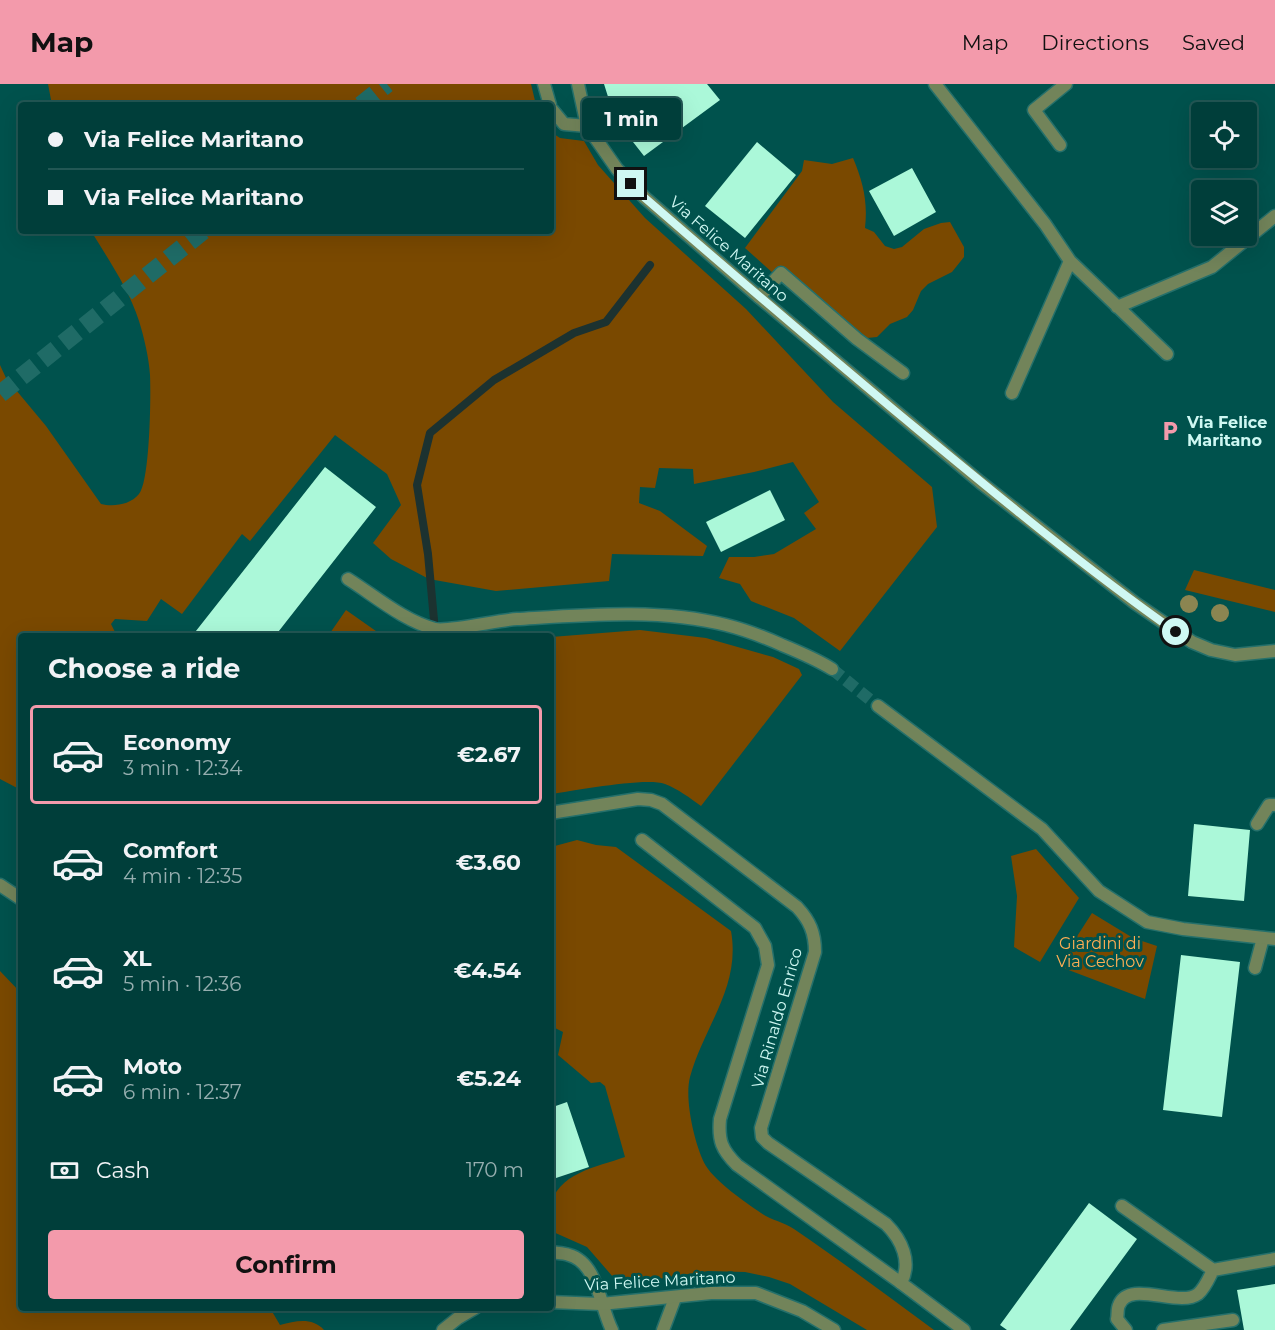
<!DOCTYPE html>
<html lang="en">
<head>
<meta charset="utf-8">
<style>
	body { margin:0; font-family:Montserrat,sans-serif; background:#0a4542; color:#f1f3f6; height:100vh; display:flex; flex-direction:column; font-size:22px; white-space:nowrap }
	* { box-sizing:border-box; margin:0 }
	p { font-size:20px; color:#95aeaf }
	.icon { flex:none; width:33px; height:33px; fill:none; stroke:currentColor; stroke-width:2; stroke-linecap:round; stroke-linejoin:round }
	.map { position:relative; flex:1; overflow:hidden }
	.panel { position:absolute; left:18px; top:549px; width:536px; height:678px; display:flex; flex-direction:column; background:#003e3a; border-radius:6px; box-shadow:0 6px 24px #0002,0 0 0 2px #225754 }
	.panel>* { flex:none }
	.hud { position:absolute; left:18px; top:18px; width:536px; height:132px; border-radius:6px; box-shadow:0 6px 24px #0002,0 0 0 2px #225754; display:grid; align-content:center; height:132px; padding:0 30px; background:#003e3a }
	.tools { position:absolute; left:1191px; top:18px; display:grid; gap:12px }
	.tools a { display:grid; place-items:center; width:66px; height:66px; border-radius:6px; background:#003e3a; box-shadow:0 6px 24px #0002,0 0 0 2px #225754; font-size:30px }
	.end { position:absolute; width:27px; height:27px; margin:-14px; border:8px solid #cff8f3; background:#111; box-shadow:0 0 0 3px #111 }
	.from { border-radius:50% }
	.bubble { position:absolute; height:42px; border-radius:6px; background:#003e3a; box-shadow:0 6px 24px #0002,0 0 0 2px #225754; font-size:20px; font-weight:700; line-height:42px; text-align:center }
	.hud b { display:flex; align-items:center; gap:21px; height:57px; font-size:22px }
	.hud b+b { border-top:2px solid #225754 }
	.hud i { width:15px; height:15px; background:#f1f3f6 }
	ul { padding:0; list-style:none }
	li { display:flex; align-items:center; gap:18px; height:99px; margin:0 12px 9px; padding:0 18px; border:3px solid transparent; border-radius:6px }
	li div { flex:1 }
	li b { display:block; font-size:22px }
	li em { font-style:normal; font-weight:700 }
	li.active { border-color:#f39aab }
	li>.icon { width:54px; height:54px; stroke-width:1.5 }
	h2 { padding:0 30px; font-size:27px; line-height:72px }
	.pay { display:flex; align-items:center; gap:15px; height:66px; padding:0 30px; font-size:22px }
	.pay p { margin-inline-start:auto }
	.action { display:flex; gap:12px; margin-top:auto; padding:12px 30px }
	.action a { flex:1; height:69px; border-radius:6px; background:#f39aab; color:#111; font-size:24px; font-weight:700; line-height:69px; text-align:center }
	header { display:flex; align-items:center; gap:36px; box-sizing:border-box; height:84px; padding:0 30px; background:#f39aab; color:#111 }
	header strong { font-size:28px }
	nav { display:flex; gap:33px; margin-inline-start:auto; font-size:21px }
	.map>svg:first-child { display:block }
	.green { fill:#7a4900 }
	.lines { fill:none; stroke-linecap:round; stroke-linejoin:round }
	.stream { stroke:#1c3230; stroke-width:8 }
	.building { fill:#abf8d9 }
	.minor-tunnel { stroke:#1f6b66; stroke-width:12; stroke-dasharray:12 6; stroke-linecap:butt }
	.motorway-tunnel { stroke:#1f6b66; stroke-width:18; stroke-dasharray:18 9; stroke-linecap:butt }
	.service-casing { stroke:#25706b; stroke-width:15 }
	.pedestrian-casing { stroke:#25706b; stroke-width:15 }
	.minor-casing { stroke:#25706b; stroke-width:15 }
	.tertiary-casing { stroke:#25706b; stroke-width:15 }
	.service { stroke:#72845a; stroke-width:12 }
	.pedestrian { stroke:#72845a; stroke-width:12 }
	.minor { stroke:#72845a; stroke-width:12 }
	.tertiary { stroke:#72845a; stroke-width:12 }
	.tree { fill:#8b8551 }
	.route { stroke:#cff8f3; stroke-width:8 }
	.labels { text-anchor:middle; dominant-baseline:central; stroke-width:6; stroke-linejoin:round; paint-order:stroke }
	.street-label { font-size:16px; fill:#cff8f3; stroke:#00524d }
	.poi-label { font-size:16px; font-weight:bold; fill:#cff8f3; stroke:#00524d; text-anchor:start }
	.park-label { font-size:16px; fill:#fdae54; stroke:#00524d }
</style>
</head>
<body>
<header>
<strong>Map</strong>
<nav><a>Map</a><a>Directions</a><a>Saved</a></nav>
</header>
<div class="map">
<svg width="1275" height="1246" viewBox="0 0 1275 1246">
	<rect width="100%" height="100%" fill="#00524d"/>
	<path class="green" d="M 48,0 L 531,0 L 536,21 L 52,21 Z
		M 551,48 L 560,54 L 584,57 L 598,81 L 645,134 L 746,225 L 833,318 L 932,403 L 937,443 L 840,567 L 794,534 L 751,517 L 740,500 L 719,494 L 729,473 L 754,473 L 774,470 L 816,445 L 804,429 L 819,418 L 793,378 L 754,388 L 694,400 L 693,385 L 659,384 L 655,404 L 640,403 L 639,419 L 660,427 L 707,462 L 703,472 L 612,470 L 609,497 L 496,507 L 429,495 L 391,475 L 373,459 L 401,421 L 387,390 L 335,351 L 250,457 L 242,450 L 182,530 L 161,515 L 147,537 L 115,535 L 111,540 L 117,552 L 21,552 L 21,706 L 0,695 L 0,281 L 6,294 L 46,342 L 101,420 C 113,423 130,421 139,410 C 150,397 151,311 150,291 C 149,274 144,253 139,237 C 129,205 108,175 91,147 L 550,147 Z
		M 853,74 C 863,98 868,117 865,144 L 874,148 L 885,162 L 894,165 L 902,163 L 924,145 L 941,139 L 950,138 L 964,163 L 964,173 L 952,188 L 928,200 L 921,207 L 913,226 L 907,233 L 890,240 L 877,253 L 867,254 L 782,182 L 774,190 L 745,164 L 802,87 L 804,76 L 832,80 Z
		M 1194,486 L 1275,506 L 1275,528 L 1185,506 Z
		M 346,526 L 383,552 L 328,552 Z
		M 640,546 L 706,554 L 773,573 L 799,585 L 802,591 L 701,722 C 690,714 678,705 665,700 C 645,693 575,707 551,710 L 551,553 Z
		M 577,756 L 596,761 L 616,763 L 731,847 C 741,903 704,942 690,993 C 684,1015 695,1063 706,1082 C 716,1098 745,1118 761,1129 C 771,1136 784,1138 794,1145 C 841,1177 888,1212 934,1246 L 867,1246 L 790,1200 L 769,1193 L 745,1188 L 708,1187 L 620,1201 L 587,1163 L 551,1147 C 550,1140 549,1131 550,1124 C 556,1089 597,1083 625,1073 L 605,1002 L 600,998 L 591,999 L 558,971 L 563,948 L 551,942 L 551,763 Z
		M 1036,765 L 1079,814 L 1040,878 L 1014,863 L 1017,812 L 1011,772 Z
		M 1092,829 L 1133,854 L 1157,862 L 1145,915 L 1058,882 Z
		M 0,887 L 21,909 L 21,1224 L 270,1224 L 280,1241 C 296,1237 312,1233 324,1246 L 0,1246 Z"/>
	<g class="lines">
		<path class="stream" d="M 434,536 L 428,470 L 417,401 L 430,349 L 494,296 L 574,249 L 606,238 L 650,181"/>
	</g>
	<path class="building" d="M 604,0 L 707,0 L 720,16 L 644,72 L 615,35 Z
		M 757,58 L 796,91 L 745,154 L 705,122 Z
		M 912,84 L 936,128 L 894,152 L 869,107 Z
		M 325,383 L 376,423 L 275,552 L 192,552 Z
		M 770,406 L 785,436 L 721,468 L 706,438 Z
		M 1194,740 L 1250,746 L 1244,817 L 1188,812 Z
		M 1181,871 L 1240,878 L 1222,1033 L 1163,1026 Z
		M 567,1018 L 589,1083 L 550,1096 L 550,1024 Z
		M 1089,1119 L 1137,1155 L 1070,1246 L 1007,1246 L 1000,1241 Z
		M 1275,1200 L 1275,1246 L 1244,1246 L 1237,1206 Z"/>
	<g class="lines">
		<path class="minor-tunnel" d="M 832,585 L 878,622"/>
		<path class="motorway-tunnel" d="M 361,21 L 387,0
			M 0,310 L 203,147"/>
		<g class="service-casing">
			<path id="service" d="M 642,756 L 755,844 L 765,862 L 768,881 L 720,1035 C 718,1057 722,1066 737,1081 L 901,1199
				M 1255,884 L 1263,854"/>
		</g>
		<g class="pedestrian-casing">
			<path id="pedestrian" d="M 1060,61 L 1034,26 L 1066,0
				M 759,213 L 781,189 L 857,255 L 903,289
				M 1257,740 L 1269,721 L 1275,721"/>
		</g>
		<g class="minor-casing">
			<path id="minor" d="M 544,0 L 550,21
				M 935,0 L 1045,140 L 1070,177 L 1167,270
				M 550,23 L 564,40 L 587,42
				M 1117,223 L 1212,183 L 1275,132
				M 1012,309 L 1070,177
				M 348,495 C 375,512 404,537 435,545 C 450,548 498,536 517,535 C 583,531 661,524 726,541 C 746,546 764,553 782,561 C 799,568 816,575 832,585
				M 878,622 L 1042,745 L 1099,807 L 1147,838 L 1183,845 L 1275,855
				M 550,729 L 638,715 L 651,716 L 662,720 L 797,823 C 810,837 815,849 815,868 L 761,1044 L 762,1053 L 768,1059 L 886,1140 C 902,1156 912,1178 901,1199 L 964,1246
				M 0,801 L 21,815
				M 1122,1122 L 1213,1186 L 1275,1175
				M 550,1168 C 556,1169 564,1169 569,1171 C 598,1179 600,1223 612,1246
				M 663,1246 L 675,1214
				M 1126,1246 L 1117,1235 C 1118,1231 1117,1225 1119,1221 C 1129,1195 1179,1224 1198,1210 C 1205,1204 1209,1194 1213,1186
				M 1163,1246 L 1233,1236"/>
		</g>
		<g class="tertiary-casing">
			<path id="tertiary" d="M 578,0 L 587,42 L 617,85 L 645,114 L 759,213 L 980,398 L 1135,519 L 1192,558 L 1211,566 L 1235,571 L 1275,567
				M 550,1218 L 601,1220 L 711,1209 L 756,1209 L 802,1227 L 834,1246
				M 443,1246 L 458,1234 L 475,1224"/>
		</g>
		<use href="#service" class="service"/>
		<use href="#pedestrian" class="pedestrian"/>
		<use href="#minor" class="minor"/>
		<use href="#tertiary" class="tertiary"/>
	</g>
	<g class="tree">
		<circle cx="1189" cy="520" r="9"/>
		<circle cx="1220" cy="529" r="9"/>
	</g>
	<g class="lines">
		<path class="route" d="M 631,100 L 645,114 C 727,185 810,256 894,326 C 986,402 1078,479 1176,548"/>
	</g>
	<defs>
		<g id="parking-bare" transform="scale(1.62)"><path d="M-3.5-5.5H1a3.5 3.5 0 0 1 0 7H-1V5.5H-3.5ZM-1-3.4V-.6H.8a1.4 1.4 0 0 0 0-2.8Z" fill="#f39aab" stroke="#00524d" stroke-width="2.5" paint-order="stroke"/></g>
	</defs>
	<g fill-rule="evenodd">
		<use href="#parking-bare" x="1170" y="347"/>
	</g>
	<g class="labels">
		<g class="street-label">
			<text transform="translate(729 165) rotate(41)">Via Felice Maritano</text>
			<text transform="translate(777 934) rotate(-74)">Via Rinaldo Enrico</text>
			<text transform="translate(660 1197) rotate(-3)">Via Felice Maritano</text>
		</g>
		<g class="poi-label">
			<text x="1187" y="338">Via Felice<tspan x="1187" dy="18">Maritano</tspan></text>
		</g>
		<g class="park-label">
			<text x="1100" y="859">Giardini di<tspan x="1100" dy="18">Via Cechov</tspan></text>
		</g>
	</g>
</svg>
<div class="tools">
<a><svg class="icon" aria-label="locate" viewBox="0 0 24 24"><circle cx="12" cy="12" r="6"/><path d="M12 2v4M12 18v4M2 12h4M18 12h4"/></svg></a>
<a><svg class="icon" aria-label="layers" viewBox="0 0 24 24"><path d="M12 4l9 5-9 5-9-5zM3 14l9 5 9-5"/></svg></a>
</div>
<i class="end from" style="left:1176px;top:548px"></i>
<i class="end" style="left:631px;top:100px"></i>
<div class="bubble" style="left:582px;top:14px;width:99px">1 min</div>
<div class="hud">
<b><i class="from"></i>Via Felice Maritano</b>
<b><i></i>Via Felice Maritano</b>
</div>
<section class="panel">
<h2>Choose a ride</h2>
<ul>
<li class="active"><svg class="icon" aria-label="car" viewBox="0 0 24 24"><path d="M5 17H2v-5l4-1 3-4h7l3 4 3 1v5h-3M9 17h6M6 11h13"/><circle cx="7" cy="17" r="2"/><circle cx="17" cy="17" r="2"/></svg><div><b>Economy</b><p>3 min · 12:34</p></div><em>€2.67</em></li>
<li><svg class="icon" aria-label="car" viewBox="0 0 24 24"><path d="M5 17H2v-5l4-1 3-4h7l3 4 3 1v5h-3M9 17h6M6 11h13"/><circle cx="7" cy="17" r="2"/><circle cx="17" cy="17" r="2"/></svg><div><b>Comfort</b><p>4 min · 12:35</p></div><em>€3.60</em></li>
<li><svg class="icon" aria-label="car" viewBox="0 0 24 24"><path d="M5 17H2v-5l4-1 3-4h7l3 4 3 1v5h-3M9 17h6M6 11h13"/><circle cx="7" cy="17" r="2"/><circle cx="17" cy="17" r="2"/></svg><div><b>XL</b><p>5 min · 12:36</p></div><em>€4.54</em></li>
<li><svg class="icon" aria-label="car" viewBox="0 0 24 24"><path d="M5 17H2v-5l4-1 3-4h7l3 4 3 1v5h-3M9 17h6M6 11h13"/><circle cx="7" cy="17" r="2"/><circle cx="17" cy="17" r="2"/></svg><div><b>Moto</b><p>6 min · 12:37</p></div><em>€5.24</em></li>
</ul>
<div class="pay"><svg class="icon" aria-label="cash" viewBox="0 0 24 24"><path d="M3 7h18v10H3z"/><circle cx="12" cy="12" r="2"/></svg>Cash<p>170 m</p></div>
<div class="action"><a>Confirm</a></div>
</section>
</div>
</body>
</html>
